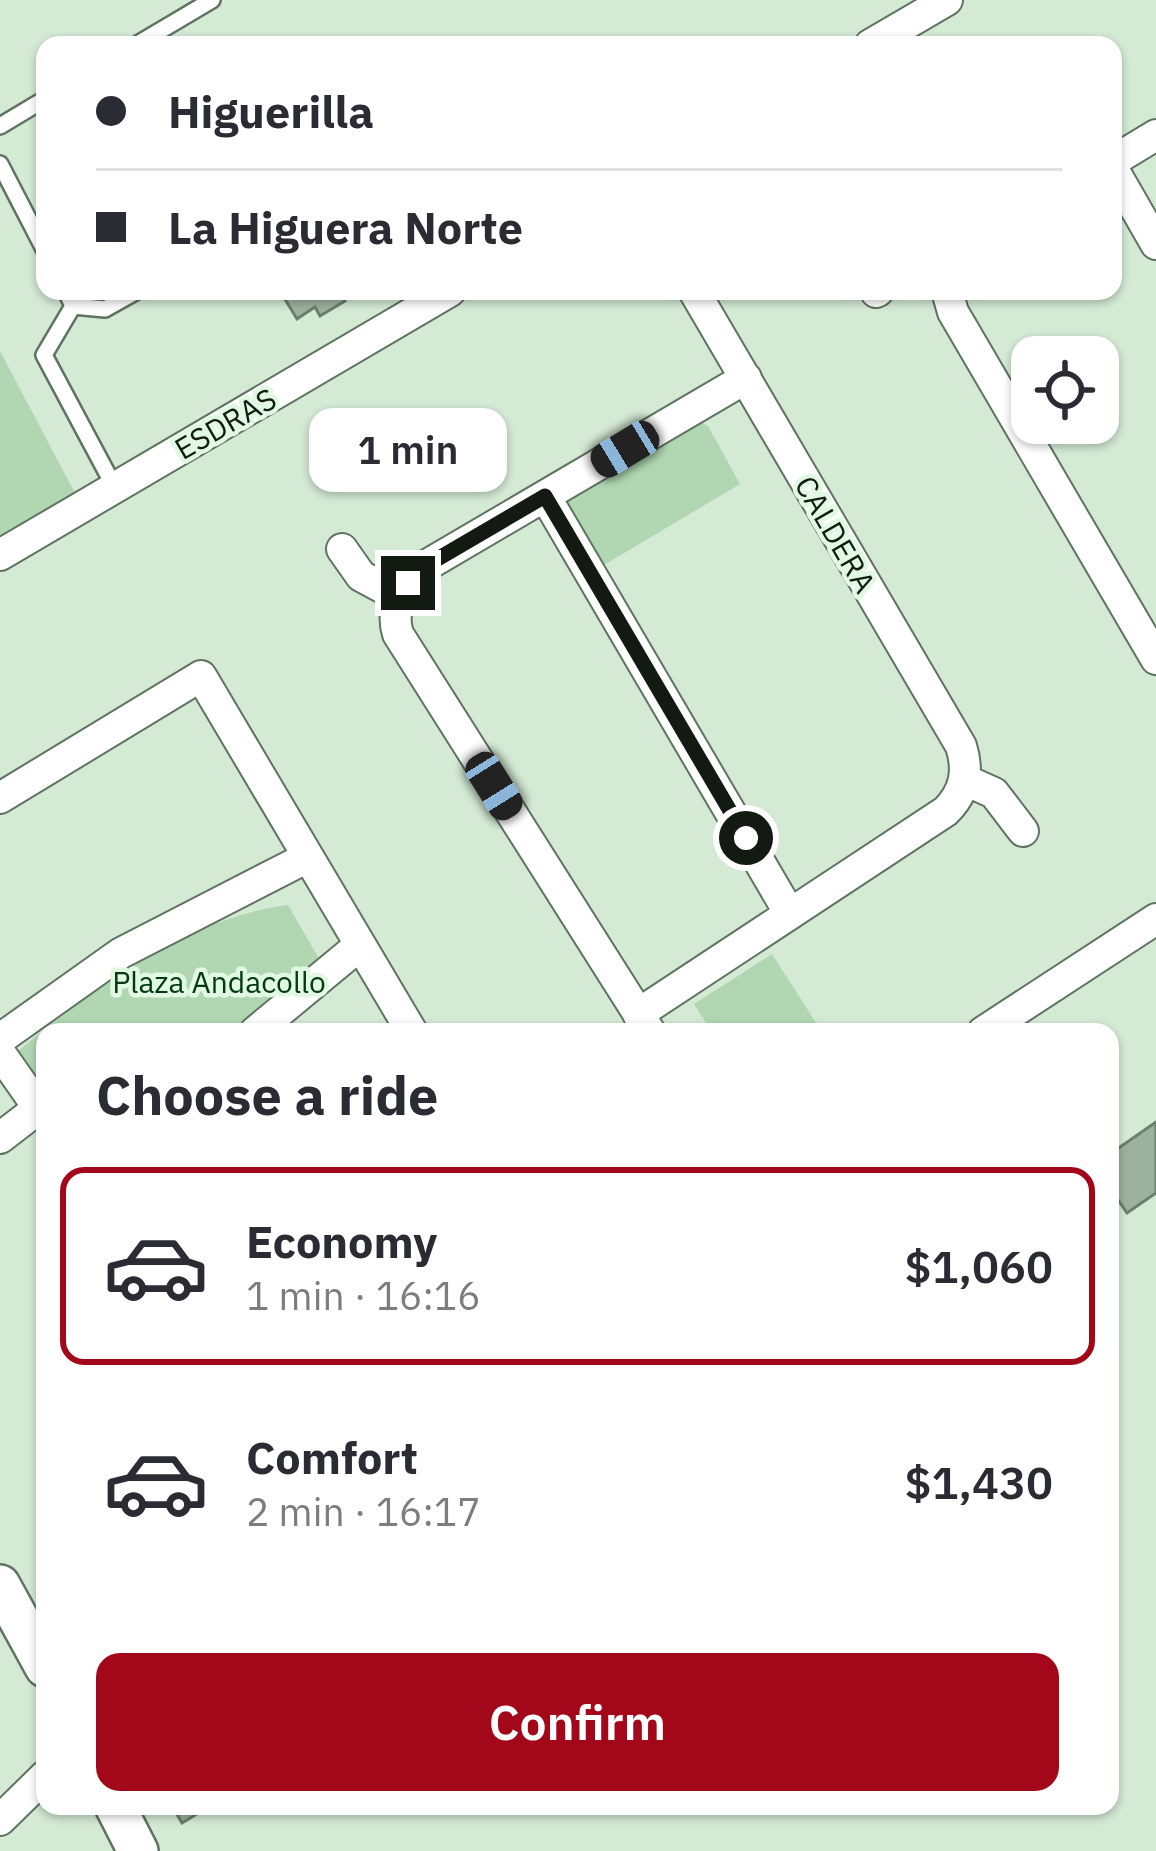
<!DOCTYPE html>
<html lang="en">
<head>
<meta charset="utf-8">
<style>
	body { margin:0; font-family:"IBM Plex Sans",sans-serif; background:#f2f2f3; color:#2b2b33; height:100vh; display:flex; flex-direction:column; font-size:45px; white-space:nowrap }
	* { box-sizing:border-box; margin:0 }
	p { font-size:39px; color:#7c7c81 }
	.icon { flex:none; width:66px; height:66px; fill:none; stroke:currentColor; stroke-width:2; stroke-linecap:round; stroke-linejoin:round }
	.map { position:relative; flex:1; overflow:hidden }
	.sheet { position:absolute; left:36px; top:1023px; width:1083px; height:792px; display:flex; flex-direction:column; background:#fff; border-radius:24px; box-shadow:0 3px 9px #0004 }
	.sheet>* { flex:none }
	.guide { position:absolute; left:36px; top:36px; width:1086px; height:264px; border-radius:24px; box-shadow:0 3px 9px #0004; display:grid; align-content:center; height:264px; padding:0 60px; background:#fff }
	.fabs { position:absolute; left:1011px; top:336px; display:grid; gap:24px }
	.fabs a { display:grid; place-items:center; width:108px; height:108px; border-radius:24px; background:#fff; box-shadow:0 3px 9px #0004; font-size:60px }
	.end { position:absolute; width:54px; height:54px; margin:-27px; border:15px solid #121a12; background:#fff; box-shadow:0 0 0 6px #fff }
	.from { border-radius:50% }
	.bubble { position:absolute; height:84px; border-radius:24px; background:#fff; box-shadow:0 3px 9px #0004; font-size:39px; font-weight:600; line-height:84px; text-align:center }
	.car { position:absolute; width:36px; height:72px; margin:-36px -18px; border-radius:15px; box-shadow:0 0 9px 3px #0007; background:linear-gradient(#222 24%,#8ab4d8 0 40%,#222 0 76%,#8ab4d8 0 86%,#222 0) }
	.guide b { display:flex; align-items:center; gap:42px; height:114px; font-size:45px }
	.guide b+b { border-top:3px solid #e1e1e2 }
	.guide i { width:30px; height:30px; background:#2b2b33 }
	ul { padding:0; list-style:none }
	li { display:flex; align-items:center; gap:36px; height:198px; margin:0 24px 18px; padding:0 36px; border:6px solid transparent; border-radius:24px }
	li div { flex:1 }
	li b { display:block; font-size:45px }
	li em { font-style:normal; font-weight:600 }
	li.on { border-color:#a3081a }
	li>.icon { width:108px; height:108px; stroke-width:1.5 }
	h2 { padding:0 60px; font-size:54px; line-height:144px }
	.action { display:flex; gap:24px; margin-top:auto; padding:24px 60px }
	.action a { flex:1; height:138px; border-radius:24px; background:#a3081a; color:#fff; font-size:48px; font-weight:600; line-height:138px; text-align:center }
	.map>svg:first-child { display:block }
	.green { fill:#b0d7b2 }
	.building { fill:#9db29e; stroke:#6b7f6d; stroke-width:3 }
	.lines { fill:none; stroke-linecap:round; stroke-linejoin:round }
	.service-casing { stroke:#5f7361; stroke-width:20 }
	.minor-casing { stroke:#5f7361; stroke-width:34 }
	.tertiary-casing { stroke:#5f7361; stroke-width:44 }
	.service { stroke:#fff; stroke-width:15 }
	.minor { stroke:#fff; stroke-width:30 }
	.tertiary { stroke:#fff; stroke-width:39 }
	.route { stroke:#121a12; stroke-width:15 }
	.labels { text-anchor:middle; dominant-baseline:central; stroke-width:9; stroke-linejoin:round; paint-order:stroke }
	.street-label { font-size:30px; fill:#121a12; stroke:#e1f8e2 }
	.park-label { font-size:30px; fill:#023910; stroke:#e1f8e2 }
</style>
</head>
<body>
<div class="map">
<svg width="1156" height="1851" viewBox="0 0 1156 1851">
	<rect width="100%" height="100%" fill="#d4ead5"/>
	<path class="green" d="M 0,351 L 76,495 L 0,540 Z
		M 694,418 L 708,426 L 740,484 L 599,568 L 564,503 L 563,494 Z
		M 288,905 L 321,962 L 237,1032 L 45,1032 L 45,1089 L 18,1051 C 96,988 186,918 288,905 Z
		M 772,954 L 822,1032 L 712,1032 L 694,1004 Z"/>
	<path class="building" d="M 280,291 L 348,291 L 341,295 L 345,301 L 320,316 L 315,307 L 297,319 Z
		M 1156,1122 L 1156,1193 L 1127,1213 L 1110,1188 L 1110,1154 Z
		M 172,1806 L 210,1806 L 182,1823 Z"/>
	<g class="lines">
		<g class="service-casing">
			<path id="service" d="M 136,45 L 212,0
				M 0,126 L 45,99
				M 0,164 L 45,251
				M 66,291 L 73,306 L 44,355 L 115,488
				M 73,306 L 105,309 L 137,291"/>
		</g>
		<g class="minor-casing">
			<path id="minor" d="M 870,45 L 947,0
				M 1113,161 L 1156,135
				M 1113,169 L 1156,244
				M 947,291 L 953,312 L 1156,659
				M 876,292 L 878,291
				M 545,496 L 790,914
				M 342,549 L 361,576 L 400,597
				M 0,555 L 450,291
				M 965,780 L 994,793 L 1023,831
				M 0,798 L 201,676 L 412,1032
				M 638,1014 L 946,811 C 965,792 969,771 961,746 L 694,291
				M 255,1032 L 360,945
				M 650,1032 L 398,634 C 390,609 403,585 422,568 L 746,378
				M 983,1032 L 1156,919
				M 0,1039 L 121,953 L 308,857
				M 0,1053 L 45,1117
				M 0,1138 L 39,1108
				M 0,1820 L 45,1776"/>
		</g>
		<g class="tertiary-casing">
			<path id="tertiary" d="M 0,1585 L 45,1667
				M 115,1806 L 138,1851"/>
		</g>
		<use href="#service" class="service"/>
		<use href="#minor" class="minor"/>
		<use href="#tertiary" class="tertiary"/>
	</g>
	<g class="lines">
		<path class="route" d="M 408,583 L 422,568 L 545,496 L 746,838"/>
	</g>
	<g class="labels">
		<g class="street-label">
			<text transform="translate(225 423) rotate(-30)">ESDRAS</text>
			<text transform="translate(836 534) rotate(60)">CALDERA</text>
		</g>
		<g class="park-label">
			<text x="219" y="981">Plaza Andacollo</text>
		</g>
	</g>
</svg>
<div class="fabs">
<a><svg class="icon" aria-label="locate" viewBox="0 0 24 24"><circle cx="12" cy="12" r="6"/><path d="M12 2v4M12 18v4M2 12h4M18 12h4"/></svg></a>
</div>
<i class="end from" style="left:746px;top:838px"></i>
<i class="end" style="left:408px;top:583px"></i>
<div class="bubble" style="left:309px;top:408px;width:198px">1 min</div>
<i class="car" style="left:625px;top:449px;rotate:239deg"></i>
<i class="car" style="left:494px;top:786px;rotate:148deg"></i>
<div class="guide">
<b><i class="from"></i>Higuerilla</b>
<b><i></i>La Higuera Norte</b>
</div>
<section class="sheet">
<h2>Choose a ride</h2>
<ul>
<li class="on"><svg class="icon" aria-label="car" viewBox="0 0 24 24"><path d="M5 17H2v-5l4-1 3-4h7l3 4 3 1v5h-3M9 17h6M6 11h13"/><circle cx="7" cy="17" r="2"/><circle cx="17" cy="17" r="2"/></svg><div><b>Economy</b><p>1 min · 16:16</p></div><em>$1,060</em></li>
<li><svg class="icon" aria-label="car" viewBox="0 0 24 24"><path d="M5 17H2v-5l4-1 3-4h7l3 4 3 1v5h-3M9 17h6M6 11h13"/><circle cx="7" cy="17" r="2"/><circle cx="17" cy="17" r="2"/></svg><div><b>Comfort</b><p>2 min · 16:17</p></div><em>$1,430</em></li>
</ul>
<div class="action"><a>Confirm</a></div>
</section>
</div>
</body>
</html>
